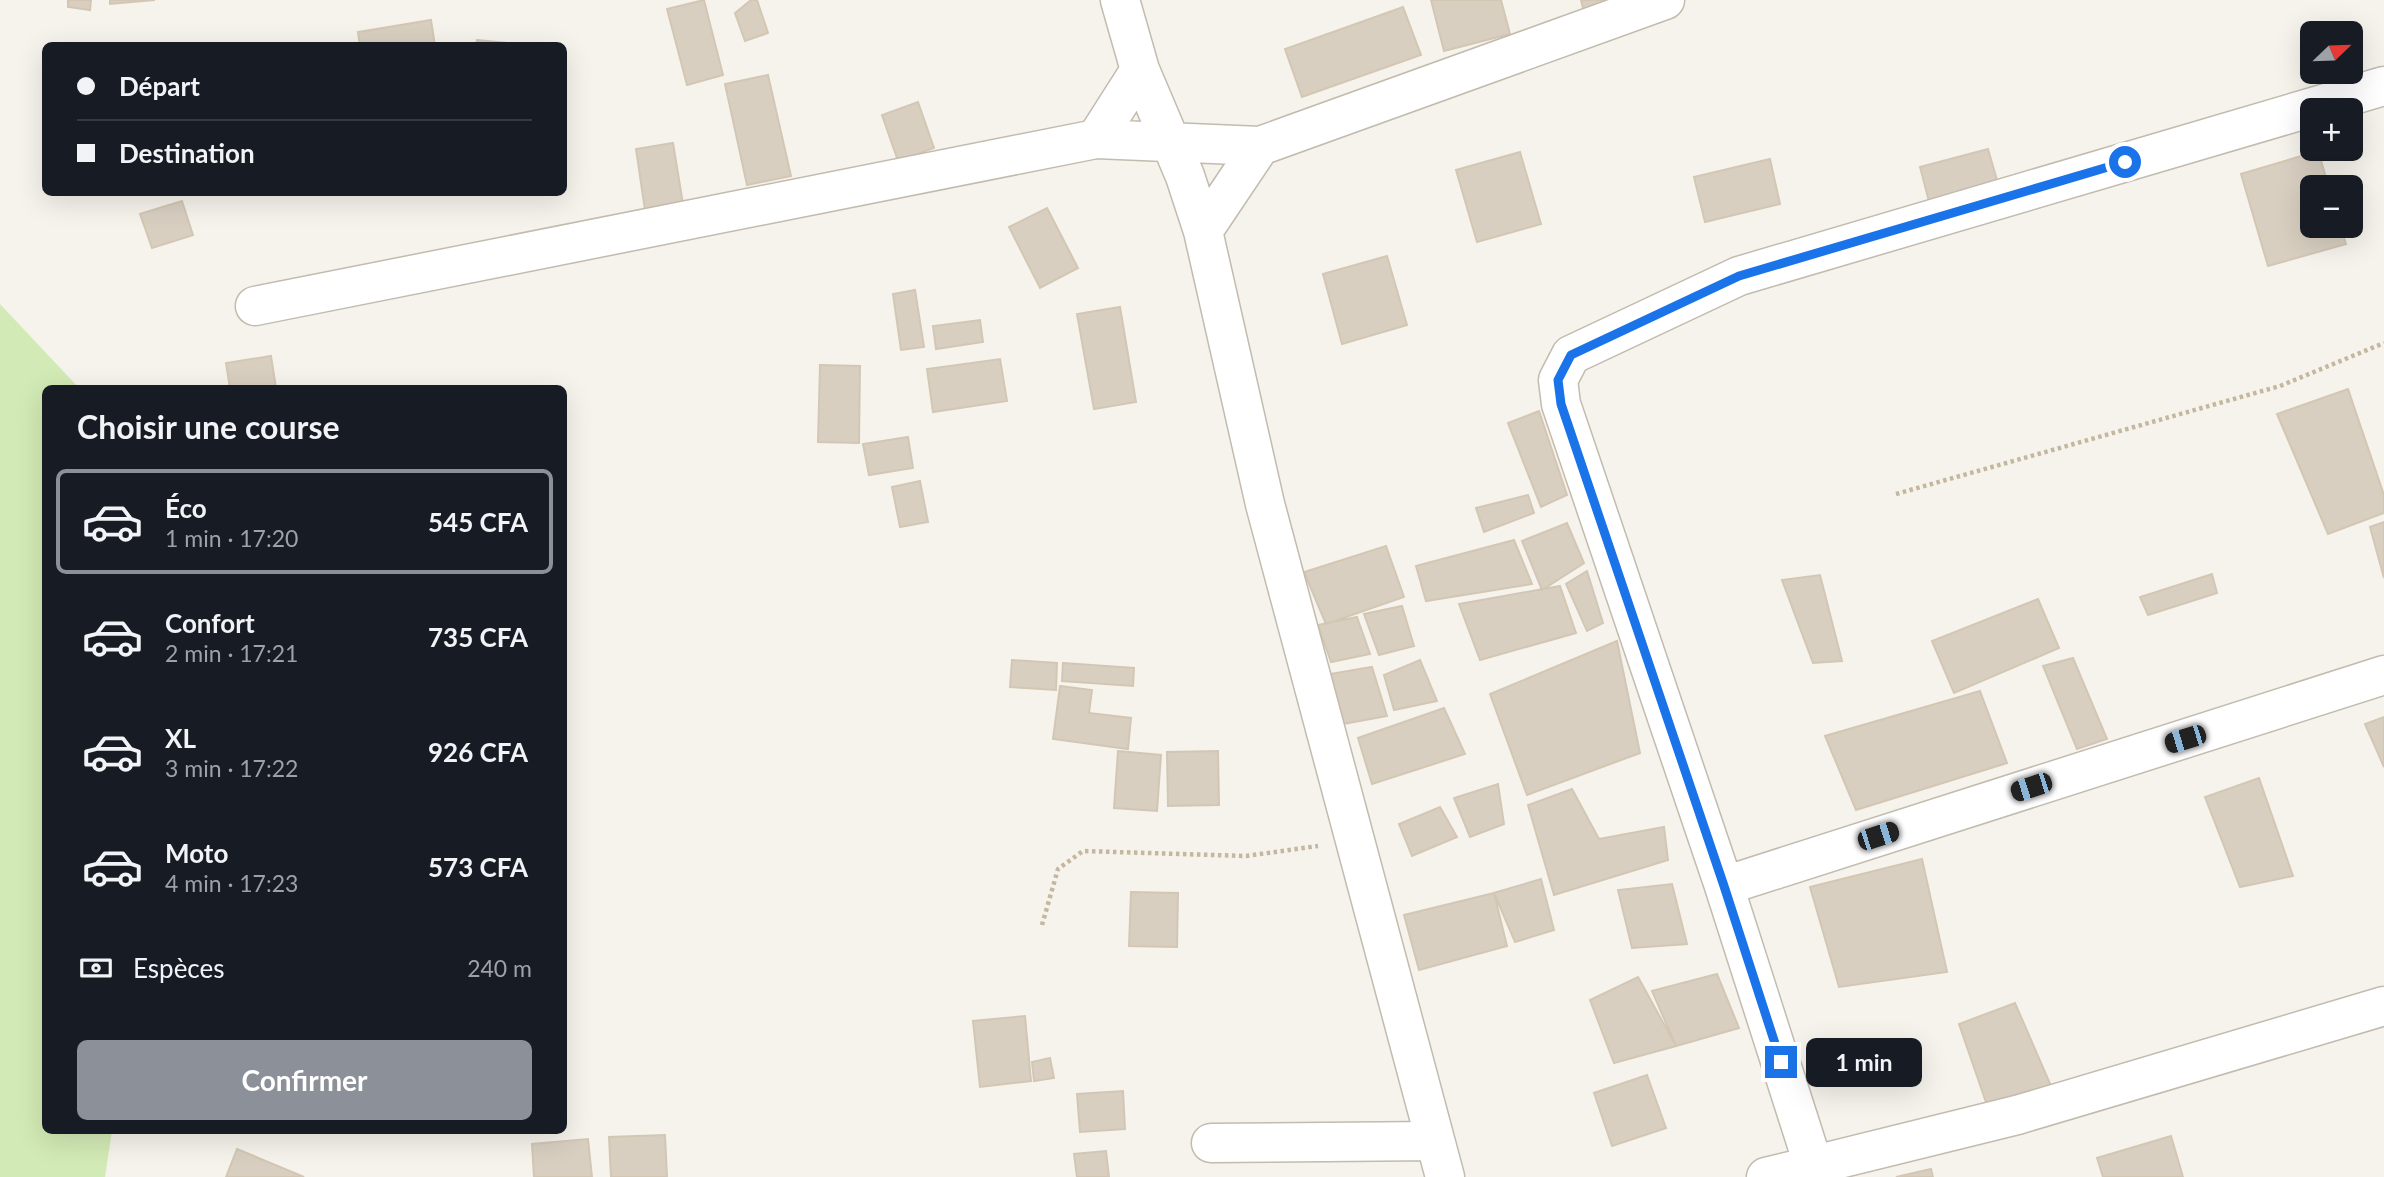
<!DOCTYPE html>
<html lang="fr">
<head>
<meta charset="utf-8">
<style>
	body { margin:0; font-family:Lato,sans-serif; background:#242831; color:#f1f3f6; height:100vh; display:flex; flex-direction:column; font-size:26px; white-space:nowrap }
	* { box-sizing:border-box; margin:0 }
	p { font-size:23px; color:#9ea1a6 }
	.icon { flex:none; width:38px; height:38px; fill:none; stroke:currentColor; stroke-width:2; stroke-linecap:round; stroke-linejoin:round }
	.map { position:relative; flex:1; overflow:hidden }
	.drawer { position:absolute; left:42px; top:385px; width:525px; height:749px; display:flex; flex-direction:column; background:#171b24; border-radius:10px; box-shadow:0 7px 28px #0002 }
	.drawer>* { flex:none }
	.top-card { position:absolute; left:42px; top:42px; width:525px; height:154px; border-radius:10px; box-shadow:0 7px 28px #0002; display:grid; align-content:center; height:154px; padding:0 35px; background:#171b24 }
	.needle { width:46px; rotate:67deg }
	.tools { position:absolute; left:2300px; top:21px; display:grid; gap:14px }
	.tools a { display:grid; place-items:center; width:63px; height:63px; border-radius:10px; background:#171b24; box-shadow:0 7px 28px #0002; font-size:35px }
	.end { position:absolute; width:32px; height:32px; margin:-16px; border:9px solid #1a73e8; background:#fff; box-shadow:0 0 0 4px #fff }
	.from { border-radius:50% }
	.bubble { position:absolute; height:49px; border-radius:10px; background:#171b24; box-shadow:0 7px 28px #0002; font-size:23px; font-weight:700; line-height:49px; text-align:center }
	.car { position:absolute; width:21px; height:42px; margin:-21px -10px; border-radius:9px; box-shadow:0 0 5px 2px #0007; background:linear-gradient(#222 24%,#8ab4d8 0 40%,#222 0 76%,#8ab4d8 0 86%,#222 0) }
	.top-card b { display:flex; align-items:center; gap:24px; height:66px; font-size:26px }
	.top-card b+b { border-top:2px solid #363941 }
	.top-card i { width:18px; height:18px; background:#f1f3f6 }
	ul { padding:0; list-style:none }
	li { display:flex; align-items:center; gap:21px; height:105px; margin:0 14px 10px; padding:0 21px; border:4px solid transparent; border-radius:10px }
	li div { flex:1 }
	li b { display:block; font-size:26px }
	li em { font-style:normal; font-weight:700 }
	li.on { border-color:#8c9099 }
	li>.icon { width:63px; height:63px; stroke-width:1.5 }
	h2 { padding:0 35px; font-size:32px; line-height:84px }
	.pay { display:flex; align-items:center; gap:18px; height:77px; padding:0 35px; font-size:26px }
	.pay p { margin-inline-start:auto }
	.cta { display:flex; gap:14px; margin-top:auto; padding:14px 35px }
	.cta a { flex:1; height:80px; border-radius:10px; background:#8c9099; color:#fff; font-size:28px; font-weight:700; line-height:80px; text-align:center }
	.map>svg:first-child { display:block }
	.green { fill:#d2eab5 }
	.building { fill:#d8cfc1; stroke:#d3c7b4; stroke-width:2 }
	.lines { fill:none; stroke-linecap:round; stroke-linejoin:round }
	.minor-casing { stroke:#c2bbae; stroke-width:41 }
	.path { stroke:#c4b79f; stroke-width:4.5; stroke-dasharray:3.5 3.5; stroke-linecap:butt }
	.minor { stroke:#fff; stroke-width:38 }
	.route { stroke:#1a73e8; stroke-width:9 }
</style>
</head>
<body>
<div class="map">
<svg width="2384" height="1177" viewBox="0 0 2384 1177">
	<rect width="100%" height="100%" fill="#f6f3ec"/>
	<path class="green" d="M 0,304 L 79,388 L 46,388 L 46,1130 L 112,1131 L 105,1177 L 0,1177 Z"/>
	<path class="building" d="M 68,0 L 91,0 L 90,10 L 68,7 Z
		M 110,0 L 155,0 L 110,4 Z
		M 704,0 L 723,75 L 687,85 L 667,9 Z
		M 751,0 L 757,0 L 768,33 L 745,41 L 735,13 Z
		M 1431,0 L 1501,0 L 1510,34 L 1444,51 Z
		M 1581,0 L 1649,0 L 1585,17 Z
		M 1403,7 L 1421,55 L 1302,97 L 1285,49 Z
		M 431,20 L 435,46 L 360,46 L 358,32 Z
		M 477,40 L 529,45 L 529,46 L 476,46 Z
		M 768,75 L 791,176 L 747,185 L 725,84 Z
		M 918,102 L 934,148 L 898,161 L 882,115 Z
		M 673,143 L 683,204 L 645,210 L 636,149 Z
		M 1988,149 L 2001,194 L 1932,213 L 1920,167 Z
		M 2318,151 L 2329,187 L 2312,187 L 2312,226 L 2340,226 L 2346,244 L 2268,266 L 2241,174 Z
		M 1520,152 L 1541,224 L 1477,242 L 1456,170 Z
		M 1770,159 L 1780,204 L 1705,222 L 1694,177 Z
		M 182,201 L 193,235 L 152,248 L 140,214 Z
		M 1047,208 L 1078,268 L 1040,288 L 1009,227 Z
		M 1387,256 L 1407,325 L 1342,344 L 1323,274 Z
		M 915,290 L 924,347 L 901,350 L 893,294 Z
		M 1120,307 L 1136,402 L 1094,409 L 1077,314 Z
		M 980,320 L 983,342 L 936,349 L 933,326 Z
		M 271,356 L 276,388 L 230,388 L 226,363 Z
		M 1000,359 L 1007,401 L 933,412 L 927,369 Z
		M 820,365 L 860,366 L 859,443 L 818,442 Z
		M 2348,389 L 2384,495 L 2384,513 L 2328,534 L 2277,414 Z
		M 1539,411 L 1567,495 L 1541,507 L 1508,423 Z
		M 908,437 L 913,468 L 869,475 L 863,444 Z
		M 920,481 L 928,522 L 900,527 L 892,487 Z
		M 1528,495 L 1534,513 L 1484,532 L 1476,508 Z
		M 2384,522 L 2384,578 L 2370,527 Z
		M 1567,523 L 1584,563 L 1542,590 L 1522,541 Z
		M 1514,540 L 1532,584 L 1426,601 L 1416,566 Z
		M 1386,546 L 1404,597 L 1326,624 L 1304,572 Z
		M 1587,571 L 1603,623 L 1587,631 L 1566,584 Z
		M 2212,574 L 2217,593 L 2148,615 L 2140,597 Z
		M 1820,575 L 1842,661 L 1813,663 L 1782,580 Z
		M 1560,586 L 1576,633 L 1480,660 L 1459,604 Z
		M 2038,599 L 2059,648 L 1954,693 L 1932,641 Z
		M 1402,606 L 1414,646 L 1379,655 L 1364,614 Z
		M 1357,617 L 1370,654 L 1331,662 L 1318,625 Z
		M 1617,641 L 1640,753 L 1527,795 L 1490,694 Z
		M 2073,658 L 2107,739 L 2077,749 L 2043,666 Z
		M 1012,660 L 1057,663 L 1056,690 L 1010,687 Z
		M 1420,660 L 1437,701 L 1394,710 L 1384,675 Z
		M 1063,663 L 1134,668 L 1133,686 L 1062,681 Z
		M 1372,667 L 1387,716 L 1343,724 L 1330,674 Z
		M 1060,686 L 1092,690 L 1089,713 L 1131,718 L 1128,749 L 1053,739 Z
		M 1980,691 L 2007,763 L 1856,810 L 1825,736 Z
		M 1444,708 L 1465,754 L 1372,784 L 1358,738 Z
		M 2384,717 L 2384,767 L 2365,724 Z
		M 1118,751 L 1161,755 L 1157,811 L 1114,808 Z
		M 1218,751 L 1219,805 L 1168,806 L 1167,752 Z
		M 2259,778 L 2293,876 L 2240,887 L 2205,797 Z
		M 1498,784 L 1504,824 L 1470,837 L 1454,798 Z
		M 1572,789 L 1599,839 L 1664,827 L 1668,860 L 1554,895 L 1528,805 Z
		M 1440,807 L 1457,837 L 1412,856 L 1399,824 Z
		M 1922,859 L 1947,972 L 1839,987 L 1810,887 Z
		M 1541,879 L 1554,930 L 1515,942 L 1494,893 Z
		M 1672,884 L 1687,944 L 1632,948 L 1618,890 Z
		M 1131,892 L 1178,893 L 1177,947 L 1129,946 Z
		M 1494,893 L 1507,946 L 1419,970 L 1404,915 Z
		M 1717,974 L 1739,1028 L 1676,1046 L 1652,991 Z
		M 1638,977 L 1676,1046 L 1614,1063 L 1590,1000 Z
		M 2015,1003 L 2051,1086 L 1988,1108 L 1959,1024 Z
		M 1025,1016 L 1031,1081 L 980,1087 L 973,1021 Z
		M 1050,1058 L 1054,1078 L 1034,1081 L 1032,1062 Z
		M 1647,1075 L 1666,1128 L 1612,1146 L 1594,1093 Z
		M 1123,1091 L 1125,1129 L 1080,1132 L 1077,1094 Z
		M 665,1135 L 667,1177 L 611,1177 L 609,1137 Z
		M 2171,1136 L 2183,1177 L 2103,1177 L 2097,1158 Z
		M 588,1139 L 592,1177 L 534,1177 L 532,1144 Z
		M 237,1149 L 304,1177 L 226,1177 Z
		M 1106,1151 L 1109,1177 L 1077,1177 L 1074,1154 Z
		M 1931,1169 L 1933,1177 L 1896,1177 Z"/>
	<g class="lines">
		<g class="minor-casing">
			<path id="minor" d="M 1120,0 L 1140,70 L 1185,176 L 1203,231 L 1265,504 L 1445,1177
				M 1096,139 L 1140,70
				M 1203,231 L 1260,146 L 1665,0
				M 255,306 L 1096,139 L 1260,146
				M 1724,886 L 2384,675
				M 1211,1143 L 1434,1141
				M 1813,1164 L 1724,886 L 1561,404 L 1558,380 L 1571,355 L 1739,276 L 2384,86
				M 1766,1177 L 2017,1115 L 2384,1006"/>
		</g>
		<path class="path" d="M 1896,494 L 2280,386 L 2384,343
			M 1042,925 L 1058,869 L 1083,851 L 1246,856 L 1318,846"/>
		<use href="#minor" class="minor"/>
	</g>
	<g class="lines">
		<path class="route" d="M 1781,1062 L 1724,886 L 1561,404 L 1558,380 L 1571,355 L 1739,276 L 2125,162"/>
	</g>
</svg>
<div class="tools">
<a><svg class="needle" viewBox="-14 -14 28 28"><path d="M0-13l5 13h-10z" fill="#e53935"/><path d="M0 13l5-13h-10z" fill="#9ea1a6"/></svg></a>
<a>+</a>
<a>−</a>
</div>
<i class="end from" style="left:2125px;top:162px"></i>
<i class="end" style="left:1781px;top:1062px"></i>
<div class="bubble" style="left:1806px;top:1038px;width:116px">1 min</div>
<i class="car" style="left:2185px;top:739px;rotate:253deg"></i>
<i class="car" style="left:2031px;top:787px;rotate:252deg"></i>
<i class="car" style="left:1878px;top:836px;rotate:72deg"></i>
<div class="top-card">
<b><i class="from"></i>Départ</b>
<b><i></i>Destination</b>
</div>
<section class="drawer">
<h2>Choisir une course</h2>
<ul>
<li class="on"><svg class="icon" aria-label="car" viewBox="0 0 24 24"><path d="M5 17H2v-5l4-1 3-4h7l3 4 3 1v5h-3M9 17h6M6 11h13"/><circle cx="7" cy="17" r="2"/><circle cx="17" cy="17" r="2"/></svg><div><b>Éco</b><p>1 min · 17:20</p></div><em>545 CFA</em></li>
<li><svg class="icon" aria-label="car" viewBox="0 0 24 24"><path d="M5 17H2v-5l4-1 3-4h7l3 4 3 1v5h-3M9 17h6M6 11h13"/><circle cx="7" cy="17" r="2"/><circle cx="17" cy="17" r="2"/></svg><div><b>Confort</b><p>2 min · 17:21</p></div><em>735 CFA</em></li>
<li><svg class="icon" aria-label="car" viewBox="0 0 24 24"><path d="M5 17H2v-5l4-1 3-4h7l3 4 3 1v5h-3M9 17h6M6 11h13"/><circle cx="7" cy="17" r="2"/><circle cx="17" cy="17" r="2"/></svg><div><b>XL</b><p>3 min · 17:22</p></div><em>926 CFA</em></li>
<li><svg class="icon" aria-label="car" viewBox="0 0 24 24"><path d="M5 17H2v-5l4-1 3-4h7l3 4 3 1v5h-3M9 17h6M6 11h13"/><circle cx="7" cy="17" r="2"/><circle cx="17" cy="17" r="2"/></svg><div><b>Moto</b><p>4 min · 17:23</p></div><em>573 CFA</em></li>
</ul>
<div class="pay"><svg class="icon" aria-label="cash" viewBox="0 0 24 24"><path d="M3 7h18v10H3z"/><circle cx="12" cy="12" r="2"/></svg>Espèces<p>240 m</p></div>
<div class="cta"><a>Confirmer</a></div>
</section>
</div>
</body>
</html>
